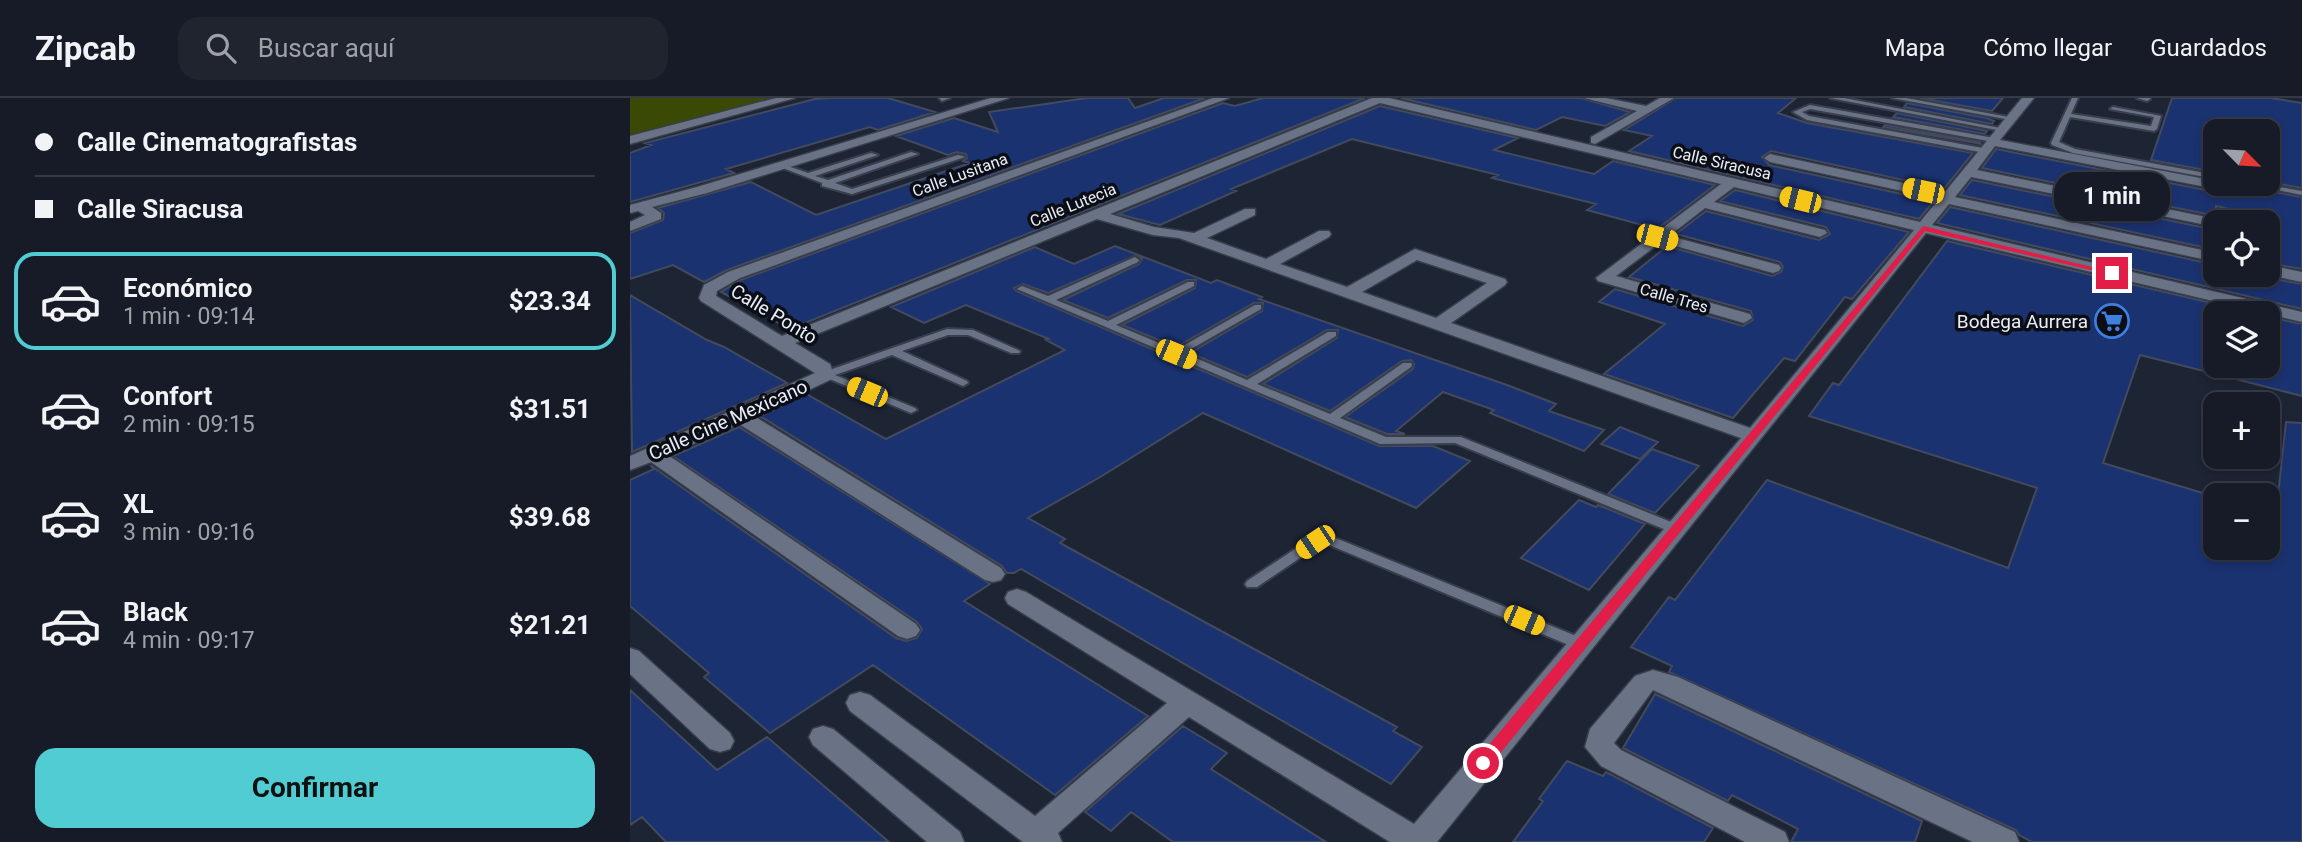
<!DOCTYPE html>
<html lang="es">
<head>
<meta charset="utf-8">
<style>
	body { margin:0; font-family:Roboto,sans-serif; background:#1f242f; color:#f1f3f6; height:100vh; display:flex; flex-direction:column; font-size:26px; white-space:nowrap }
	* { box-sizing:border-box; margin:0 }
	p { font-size:23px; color:#9ea1a7 }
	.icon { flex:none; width:38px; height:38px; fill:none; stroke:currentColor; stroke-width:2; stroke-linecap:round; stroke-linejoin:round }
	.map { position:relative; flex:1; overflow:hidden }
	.sheet { display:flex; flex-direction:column; background:#161b27; width:630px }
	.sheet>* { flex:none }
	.guide { display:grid; align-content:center; height:154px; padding:0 35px; background:#161b27 }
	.needle { width:46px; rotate:114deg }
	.controls { position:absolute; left:1573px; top:21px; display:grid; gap:14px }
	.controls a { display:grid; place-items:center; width:77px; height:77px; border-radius:14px; background:#161b27; box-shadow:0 4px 10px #0003,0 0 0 2px #353944; font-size:35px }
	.end { position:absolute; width:32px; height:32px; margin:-16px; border:9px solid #e11d48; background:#fff; box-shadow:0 0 0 4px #fff }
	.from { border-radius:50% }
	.bubble { position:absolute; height:49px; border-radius:21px; background:#161b27; box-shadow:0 4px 10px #0003,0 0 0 2px #353944; font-size:23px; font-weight:700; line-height:49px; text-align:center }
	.car { position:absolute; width:21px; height:42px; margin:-21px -10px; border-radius:9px; box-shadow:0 0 5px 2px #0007; background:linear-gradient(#f5c518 24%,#345 0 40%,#f5c518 0 76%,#345 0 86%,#f5c518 0) }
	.guide b { display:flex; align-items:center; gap:24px; height:66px; font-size:26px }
	.guide b+b { border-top:2px solid #353944 }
	.guide i { width:18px; height:18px; background:#f1f3f6 }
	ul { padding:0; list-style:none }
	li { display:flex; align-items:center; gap:21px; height:98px; margin:0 14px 10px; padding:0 21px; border:4px solid transparent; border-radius:21px }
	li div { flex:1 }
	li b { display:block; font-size:26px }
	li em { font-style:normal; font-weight:700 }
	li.active { border-color:#51ccd3 }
	li>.icon { width:63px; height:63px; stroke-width:1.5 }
	.action { display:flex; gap:14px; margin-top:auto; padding:14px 35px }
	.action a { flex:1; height:80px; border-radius:21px; background:#51ccd3; color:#111; font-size:28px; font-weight:700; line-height:80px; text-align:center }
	header { display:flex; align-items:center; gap:42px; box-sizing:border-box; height:98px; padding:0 35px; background:#161b27; border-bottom:2px solid #353944 }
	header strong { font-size:33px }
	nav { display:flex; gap:38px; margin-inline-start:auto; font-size:24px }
	.search { width:490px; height:63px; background:#1f242f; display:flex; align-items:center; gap:18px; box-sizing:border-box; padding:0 24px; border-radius:21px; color:#9ea1a7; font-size:26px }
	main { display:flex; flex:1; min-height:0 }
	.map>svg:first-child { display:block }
	.green { fill:#3a4904 }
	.building { fill:#1b3270; stroke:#424a5c; stroke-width:2 }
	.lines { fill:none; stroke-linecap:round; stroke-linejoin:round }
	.lane-casing { stroke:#393e4d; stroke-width:4 }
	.street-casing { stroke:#393e4d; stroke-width:3 }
	.lane { fill:#6a7386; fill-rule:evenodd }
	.street { fill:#6a7386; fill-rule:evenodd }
	.route { fill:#e11d48 }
	.labels { text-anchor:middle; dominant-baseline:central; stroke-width:7; stroke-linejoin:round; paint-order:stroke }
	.far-street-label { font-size:16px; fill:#e9eef9; stroke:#0b0e15 }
	.street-label { font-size:19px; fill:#e9eef9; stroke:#0b0e15 }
	.poi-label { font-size:19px; fill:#e9eef9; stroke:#0b0e15; text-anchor:end }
</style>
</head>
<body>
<header>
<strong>Zipcab</strong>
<div class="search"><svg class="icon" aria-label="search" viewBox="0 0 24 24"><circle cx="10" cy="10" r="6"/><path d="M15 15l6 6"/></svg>Buscar aquí</div>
<nav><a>Mapa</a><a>Cómo llegar</a><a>Guardados</a></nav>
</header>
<main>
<section class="sheet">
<div class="guide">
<b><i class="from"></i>Calle Cinematografistas</b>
<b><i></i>Calle Siracusa</b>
</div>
<ul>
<li class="active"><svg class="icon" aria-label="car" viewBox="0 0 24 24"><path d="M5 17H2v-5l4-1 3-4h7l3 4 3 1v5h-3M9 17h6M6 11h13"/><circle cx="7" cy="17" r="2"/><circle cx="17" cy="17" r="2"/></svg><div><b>Económico</b><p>1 min · 09:14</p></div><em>$23.34</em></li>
<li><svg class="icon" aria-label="car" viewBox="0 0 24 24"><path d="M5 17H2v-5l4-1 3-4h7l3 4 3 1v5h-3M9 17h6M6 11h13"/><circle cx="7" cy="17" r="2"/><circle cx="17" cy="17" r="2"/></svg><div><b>Confort</b><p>2 min · 09:15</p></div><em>$31.51</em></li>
<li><svg class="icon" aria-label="car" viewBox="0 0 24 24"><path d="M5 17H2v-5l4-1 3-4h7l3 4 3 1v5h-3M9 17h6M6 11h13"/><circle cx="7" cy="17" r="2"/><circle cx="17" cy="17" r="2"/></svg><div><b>XL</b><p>3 min · 09:16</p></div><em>$39.68</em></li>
<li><svg class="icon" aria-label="car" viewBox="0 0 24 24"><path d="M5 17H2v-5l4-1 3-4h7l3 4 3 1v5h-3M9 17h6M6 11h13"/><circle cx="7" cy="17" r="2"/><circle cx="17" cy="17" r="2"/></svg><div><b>Black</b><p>4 min · 09:17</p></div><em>$21.21</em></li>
</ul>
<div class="action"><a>Confirmar</a></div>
</section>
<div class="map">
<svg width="1672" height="744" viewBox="0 0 1672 744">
	<rect width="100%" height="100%" fill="#1d2434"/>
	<path class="green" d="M 0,0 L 152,0 L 0,40 Z"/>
	<path class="building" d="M 200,0 L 258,0 L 305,14 L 248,32 L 240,29 L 96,71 L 104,75 L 0,104 L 0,55 L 21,47 L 15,45 L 185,1 Z
		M 457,0 L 498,0 L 505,10 L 534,0 L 575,0 L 97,172 L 74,184 L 43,167 L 0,181 L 0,135 L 33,122 L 34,115 L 28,110 L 121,84 L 186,117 L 340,65 L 333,63 L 337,60 L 336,56 L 327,54 L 318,57 L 266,38 L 324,20 L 368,34 L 359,14 Z
		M 633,0 L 735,0 L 160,231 L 91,194 L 111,182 L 593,5 L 605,8 Z
		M 771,0 L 951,0 L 1000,14 L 975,28 L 932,19 L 906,32 Z
		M 1046,0 L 1166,0 L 1148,15 L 1177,25 L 1343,55 L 1314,91 L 1141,53 L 1132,59 L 1139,67 L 1304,103 L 1289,121 L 999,53 L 1022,38 L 994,32 Z
		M 1290,0 L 1373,0 L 1362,13 Z
		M 1542,0 L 1641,0 L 1672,5 L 1672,90 L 1638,84 L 1638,33 L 1586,33 L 1586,74 L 1521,62 Z
		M 1277,5 L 1356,20 L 1364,23 L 1362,26 L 1274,9 Z
		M 750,8 L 888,40 L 864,52 L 964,76 L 983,63 L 1085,87 L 1027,131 L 957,112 L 966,106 L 862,80 L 868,77 L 722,41 L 601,91 L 606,93 L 530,127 L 488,116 Z
		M 1267,15 L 1357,33 L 1355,36 L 1263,19 Z
		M 1255,27 L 1350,44 L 1351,46 L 1253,29 Z
		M 1366,51 L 1606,98 L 1617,92 L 1608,86 L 1614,86 L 1616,89 L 1672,99 L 1672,171 L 1638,165 L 1636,119 L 1586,108 L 1586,118 L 1352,70 Z
		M 1342,82 L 1586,132 L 1586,152 L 1330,97 Z
		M 1105,92 L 1279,134 L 1222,201 L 1215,199 L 1165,263 L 1154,260 L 1103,320 L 974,276 L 1035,226 L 969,204 L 985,191 L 1113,228 L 1123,222 L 1121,213 L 999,179 L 1037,148 L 1142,178 L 1151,174 L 1153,169 L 1150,164 L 1046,136 L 1076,113 L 1189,142 L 1200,136 L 1196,129 L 1090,103 Z
		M 1320,109 L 1586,167 L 1586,177 L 1611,177 L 1638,183 L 1638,180 L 1672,186 L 1672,211 L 1307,125 Z
		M 1317,143 L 1624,215 L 1586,215 L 1586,276 L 1510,257 L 1473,365 L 1586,399 L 1586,450 L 1638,450 L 1638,414 L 1646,416 L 1656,324 L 1672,325 L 1672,744 L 1402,744 L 1389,737 L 1386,732 L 1039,574 L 1042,568 L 1001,549 L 1039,499 L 1045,502 L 1137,382 L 1378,470 L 1407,390 L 1179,318 L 1203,285 L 1209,287 Z
		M 485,148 L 581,185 L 587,182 L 632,199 L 629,201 L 877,287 L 926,306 L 919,313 L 974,332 L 954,353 L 860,315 L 864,312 L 813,294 L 766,333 L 775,336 L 757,336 L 715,319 L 783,271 L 784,266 L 781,262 L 772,263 L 700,313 L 633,286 L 707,240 L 708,232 L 697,232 L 617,279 L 560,255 L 632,213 L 633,205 L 624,205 L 546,249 L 492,227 L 565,190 L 566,182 L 557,182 L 478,220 L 433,202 L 509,166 L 512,161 L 507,157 L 418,195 L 393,186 L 384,190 L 386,193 L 749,348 L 803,348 L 840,363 L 786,410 L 573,315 L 472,378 L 398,420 L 435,441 L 430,445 L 767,629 L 763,633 L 792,649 L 761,686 L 391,471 L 384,475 L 377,475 L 372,468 L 130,318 L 176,296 L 256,341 L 435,252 L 416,242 L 419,241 L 336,207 L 294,225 L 261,209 L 405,149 L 444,166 Z
		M 0,197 L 77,242 L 94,249 L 157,285 L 2,354 Z
		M 1638,219 L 1672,226 L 1672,298 L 1586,276 L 1587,268 L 1638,268 Z
		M 109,329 L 360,486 L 334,503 L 518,618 L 425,697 L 243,567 L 140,635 L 74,579 L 79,575 L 0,508 L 0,382 L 24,371 L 20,367 L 266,540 L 276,543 L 287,540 L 292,531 L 287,524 L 43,358 Z
		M 990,329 L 1028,344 L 1010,361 L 971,346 Z
		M 1022,351 L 1069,368 L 1025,415 L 978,396 Z
		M 949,402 L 966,409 L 968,407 L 1015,426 L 959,492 L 891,460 Z
		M 0,592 L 87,672 L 137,639 L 259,744 L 36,744 L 12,719 L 0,727 Z
		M 1025,596 L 1292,723 L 1285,744 L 1161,744 L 1168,731 L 1102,697 L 1098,703 L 993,650 Z
		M 553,628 L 597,655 L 581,671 L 696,744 L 543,744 L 501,714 L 481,733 L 455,714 Z
		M 937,663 L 973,678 L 976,674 L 1083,730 L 1074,744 L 883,744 L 913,703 L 909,701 Z"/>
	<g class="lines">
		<g class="lane-casing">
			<path id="lane" d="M 309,0 L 320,0 L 312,3 Z
				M 1200,0 L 1214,0 L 1375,31 L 1372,33 Z
				M 1262,0 L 1276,0 L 1384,20 L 1381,22 Z
				M 1442,0 L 1448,0 L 1441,16 L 1521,28 L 1524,19 L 1480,11 L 1483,9 L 1531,18 L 1527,31 L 1524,33 L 1440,19 L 1429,44 L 1445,51 L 1586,77 L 1586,81 L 1443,55 L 1422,47 L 1421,45 Z
				M 1507,0 L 1520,0 L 1520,1 L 1517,3 Z
				M 1180,7 L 1364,40 L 1368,42 L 1364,44 L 1180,11 L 1172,14 L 1179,18 L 1358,51 L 1358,55 L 1355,55 L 1177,22 L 1163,14 Z
				M 281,54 L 288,56 L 205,85 L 222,91 L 328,57 L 335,59 L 222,96 L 192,88 L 192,85 L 145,67 L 149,65 L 178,75 L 241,55 L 248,57 L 185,78 L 198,82 Z
				M 1617,86 L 1633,86 L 1672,93 L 1672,97 Z
				M 505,159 L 509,162 L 508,164 L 426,202 L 478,223 L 558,184 L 564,184 L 564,188 L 486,227 L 546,252 L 625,207 L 631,207 L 631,211 L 554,255 L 617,282 L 698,234 L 706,234 L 706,238 L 627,286 L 700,316 L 773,265 L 781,265 L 782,267 L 781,269 L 710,320 L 756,339 L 831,339 L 1051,428 L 1053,431 L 1051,434 L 1041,434 L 825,345 L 750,346 L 387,191 L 392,188 L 418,198 Z
				M 317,231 L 343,232 L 390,253 L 389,255 L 381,255 L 338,237 L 318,237 L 272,253 L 337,283 L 338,285 L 333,288 L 262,257 L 205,277 L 285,310 L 287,312 L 281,315 L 190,277 L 191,275 Z
				M 698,437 L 956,542 L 958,546 L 956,550 L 951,551 L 946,550 L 697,446 L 689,447 L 627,489 L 617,489 L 615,486 L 617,483 L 680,441 Z"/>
		</g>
		<g class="street-casing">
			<path id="street" d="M 146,0 L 165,0 L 0,46 L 0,38 Z
				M 361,0 L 379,0 L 77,95 L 22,109 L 31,115 L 31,121 L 0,133 L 0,124 L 15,117 L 8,113 L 0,115 L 0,107 L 67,89 Z
				M 583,0 L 599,0 L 110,180 L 87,193 L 86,198 L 152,238 L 742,0 L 759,0 L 1290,124 L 1309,101 L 1140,64 L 1134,60 L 1140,56 L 1315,94 L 1392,0 L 1404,0 L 1370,42 L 1586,83 L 1586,86 L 1601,86 L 1614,91 L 1607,95 L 1365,48 L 1347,72 L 1586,121 L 1593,124 L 1586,124 L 1586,129 L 1341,79 L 1325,99 L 1586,155 L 1586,164 L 1319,106 L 1302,127 L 1672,214 L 1672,224 L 1296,135 L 807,744 L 760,744 L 559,619 L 428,735 L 432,744 L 393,744 L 220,613 L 216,605 L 220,597 L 230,594 L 240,597 L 405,718 L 537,605 L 378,506 L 375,500 L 378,494 L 387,491 L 396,494 L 784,726 L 1111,340 L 549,140 L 523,137 L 467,121 L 165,245 L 200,266 L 204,277 L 202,281 L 124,318 L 371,470 L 375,476 L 371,482 L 363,484 L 355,482 L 109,326 L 38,357 L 286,526 L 290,532 L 286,538 L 277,541 L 268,538 L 21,364 L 0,372 L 0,358 L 185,275 L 71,203 L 69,200 L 74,187 L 98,174 ZM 750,5 L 1091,86 L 966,180 L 968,183 L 1114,225 L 1122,220 L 1120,216 L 986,178 L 1031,144 L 1143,175 L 1149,173 L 1151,170 L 1149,167 L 1039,138 L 1075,110 L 1190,139 L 1197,135 L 1195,132 L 1084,104 L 1104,89 L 1284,132 L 1120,330 L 821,225 L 875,187 L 877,184 L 875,181 L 785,151 L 717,189 L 650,166 L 699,139 L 701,136 L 699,133 L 689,133 L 636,161 L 577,140 L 625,117 L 625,111 L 615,111 L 564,135 L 524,129 L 480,116 ZM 787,162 L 857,185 L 806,220 L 732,194 Z
				M 954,0 L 976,0 L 1016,8 L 1030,0 L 1044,0 L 965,46 L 961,45 L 961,39 L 1007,13 Z
				M 1638,167 L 1672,174 L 1672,184 L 1638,177 Z
				M 0,550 L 9,553 L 100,635 L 104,643 L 100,651 L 90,654 L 80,651 L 0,576 Z
				M 1023,572 L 1048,579 L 1385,734 L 1389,744 L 1343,744 L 1023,592 L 984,645 L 991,652 L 1155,734 L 1159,744 L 1115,744 L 971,668 L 955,649 L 960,631 L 1005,578 Z
				M 193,628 L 203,631 L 330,734 L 334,744 L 297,744 L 183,647 L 179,639 L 183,631 Z"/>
		</g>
		<use href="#lane" class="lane"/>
		<use href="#street" class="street"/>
	</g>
	<path class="route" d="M 1293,128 L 1487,175 L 1482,177 L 1295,133 L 859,669 L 848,669 L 845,665 L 848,660 Z"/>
	<defs>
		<g id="supermarket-ring" transform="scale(1.75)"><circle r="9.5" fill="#0b0e15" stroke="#3f7fe0" stroke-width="1.5"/><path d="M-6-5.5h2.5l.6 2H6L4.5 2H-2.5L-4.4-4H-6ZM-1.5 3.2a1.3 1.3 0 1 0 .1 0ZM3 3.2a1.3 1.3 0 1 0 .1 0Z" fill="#3f7fe0"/></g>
	</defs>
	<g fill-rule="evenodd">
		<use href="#supermarket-ring" x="1482" y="223"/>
	</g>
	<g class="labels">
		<g class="far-street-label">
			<text transform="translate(1092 65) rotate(13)">Calle Siracusa</text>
			<text transform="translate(330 77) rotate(-20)">Calle Lusitana</text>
			<text transform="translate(443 107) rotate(-22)">Calle Lutecia</text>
			<text transform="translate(1044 200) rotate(16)">Calle Tres</text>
		</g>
		<g class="street-label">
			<text transform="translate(144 216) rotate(31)">Calle Ponto</text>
			<text transform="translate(98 322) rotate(-24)">Calle Cine Mexicano</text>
		</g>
		<g class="poi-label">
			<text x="1458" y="223">Bodega Aurrera</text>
		</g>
	</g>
</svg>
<div class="controls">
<a><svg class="needle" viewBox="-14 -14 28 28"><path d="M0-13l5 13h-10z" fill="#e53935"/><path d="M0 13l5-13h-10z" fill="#9ea1a7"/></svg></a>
<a><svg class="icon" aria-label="locate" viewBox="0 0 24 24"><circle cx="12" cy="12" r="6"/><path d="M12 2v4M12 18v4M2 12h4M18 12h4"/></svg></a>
<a><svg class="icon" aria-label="layers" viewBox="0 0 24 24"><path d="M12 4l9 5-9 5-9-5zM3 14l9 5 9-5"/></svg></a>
<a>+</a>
<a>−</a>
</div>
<i class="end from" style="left:853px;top:665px"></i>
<i class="end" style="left:1482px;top:175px"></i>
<div class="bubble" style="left:1424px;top:74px;width:116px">1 min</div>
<i class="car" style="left:1293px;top:93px;rotate:282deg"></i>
<i class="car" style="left:1170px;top:102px;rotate:284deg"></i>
<i class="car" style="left:1027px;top:139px;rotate:105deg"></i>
<i class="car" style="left:546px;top:256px;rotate:113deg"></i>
<i class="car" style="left:237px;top:294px;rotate:293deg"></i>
<i class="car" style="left:685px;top:444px;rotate:236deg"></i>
<i class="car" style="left:894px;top:522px;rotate:113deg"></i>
</div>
</main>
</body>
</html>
